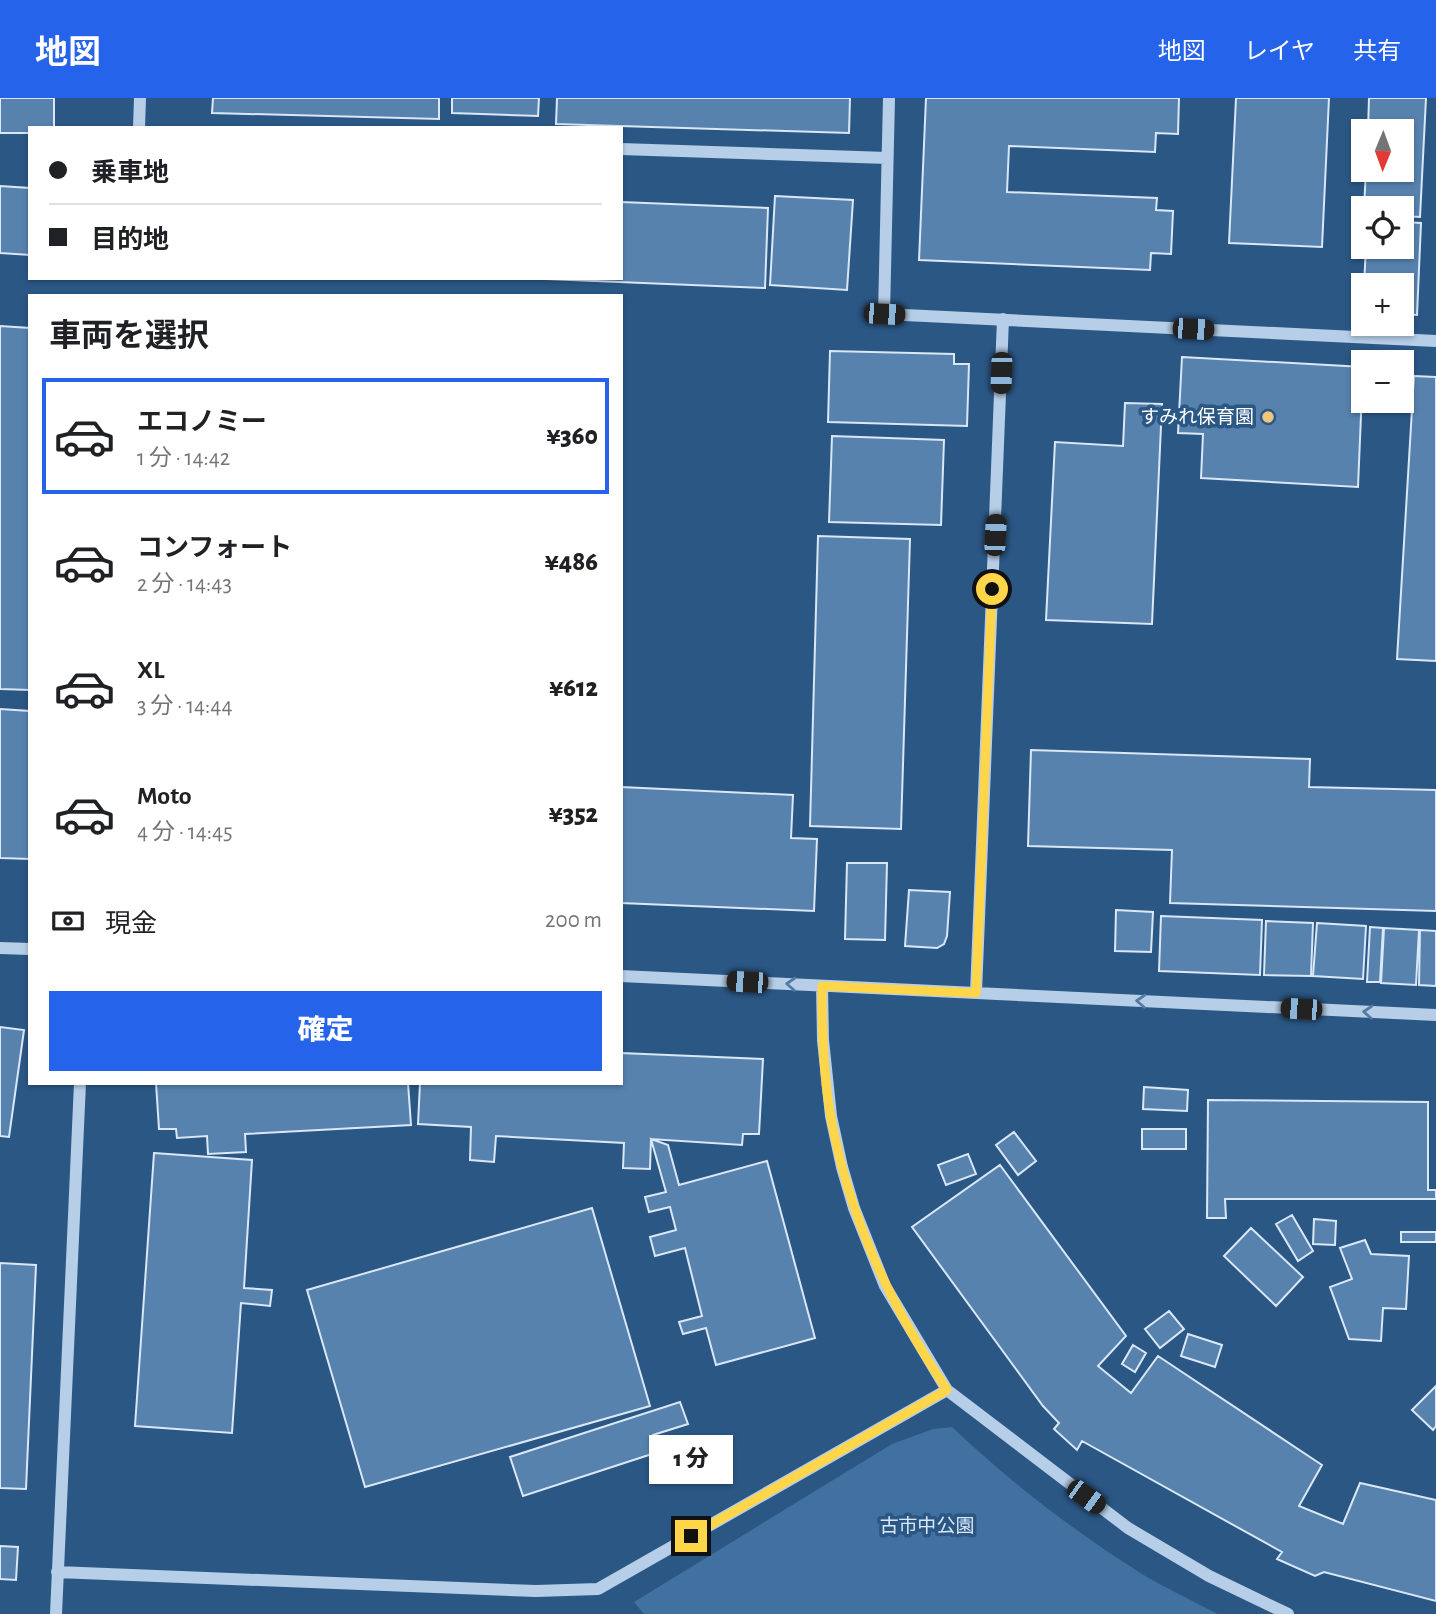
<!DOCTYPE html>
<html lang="ja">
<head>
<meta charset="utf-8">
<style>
	body { margin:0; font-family:"Alegreya Sans","Noto Sans JP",sans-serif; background:#f2f2f2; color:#202124; height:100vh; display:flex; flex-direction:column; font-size:26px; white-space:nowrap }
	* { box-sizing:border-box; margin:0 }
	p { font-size:23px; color:#757577 }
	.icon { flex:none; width:38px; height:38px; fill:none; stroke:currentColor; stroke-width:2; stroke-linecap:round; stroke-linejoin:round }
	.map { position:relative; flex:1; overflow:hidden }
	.panel { position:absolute; left:28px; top:196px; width:595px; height:791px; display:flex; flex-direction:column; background:#fff; border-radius:0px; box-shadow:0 2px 5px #0004 }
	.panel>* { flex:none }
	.hud { position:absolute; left:28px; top:28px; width:595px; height:154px; border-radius:0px; box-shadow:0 2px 5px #0004; display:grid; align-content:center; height:154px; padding:0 21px; background:#fff }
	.needle { width:46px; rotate:181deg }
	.buttons { position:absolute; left:1351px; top:21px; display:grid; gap:14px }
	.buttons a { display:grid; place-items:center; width:63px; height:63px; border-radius:0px; background:#fff; box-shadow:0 2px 5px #0004; font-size:35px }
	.end { position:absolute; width:32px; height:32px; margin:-16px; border:9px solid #ffd54a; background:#111; box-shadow:0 0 0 4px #111 }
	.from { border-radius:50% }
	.bubble { position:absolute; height:49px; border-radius:0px; background:#fff; box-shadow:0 2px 5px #0004; font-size:23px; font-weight:800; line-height:49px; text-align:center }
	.car { position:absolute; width:21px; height:42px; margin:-21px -10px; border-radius:9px; box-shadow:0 0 5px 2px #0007; background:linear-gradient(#222 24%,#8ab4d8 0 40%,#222 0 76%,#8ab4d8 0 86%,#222 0) }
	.hud b { display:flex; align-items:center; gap:24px; height:66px; font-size:26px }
	.hud b+b { border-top:2px solid #e0e0e0 }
	.hud i { width:18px; height:18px; background:#202124 }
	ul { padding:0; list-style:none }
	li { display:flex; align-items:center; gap:21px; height:116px; margin:0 14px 10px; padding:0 7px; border:4px solid transparent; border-radius:0px }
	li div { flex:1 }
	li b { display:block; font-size:26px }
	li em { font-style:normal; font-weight:800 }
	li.selected { border-color:#2563eb }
	li>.icon { width:63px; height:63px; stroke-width:1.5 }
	h2 { padding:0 21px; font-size:32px; line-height:84px }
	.pay { display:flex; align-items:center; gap:18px; height:77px; padding:0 21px; font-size:26px }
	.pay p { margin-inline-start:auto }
	.cta { display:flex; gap:14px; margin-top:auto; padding:14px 21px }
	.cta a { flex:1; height:80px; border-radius:0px; background:#2563eb; color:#fff; font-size:28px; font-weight:800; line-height:80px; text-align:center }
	header { display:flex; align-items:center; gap:42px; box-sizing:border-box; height:98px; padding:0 35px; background:#2563eb; color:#fff }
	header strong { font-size:33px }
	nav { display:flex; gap:38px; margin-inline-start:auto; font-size:24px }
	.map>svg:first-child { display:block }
	.green { fill:#4071a1 }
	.building { fill:#5782ae; stroke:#d9e7f6; stroke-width:2 }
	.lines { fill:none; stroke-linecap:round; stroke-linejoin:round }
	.minor { stroke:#b6cee7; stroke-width:12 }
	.oneway { stroke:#557ba2 }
	.route { stroke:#ffd54a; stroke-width:9 }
	.poi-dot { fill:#edc77e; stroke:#2b5785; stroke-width:2.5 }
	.labels { text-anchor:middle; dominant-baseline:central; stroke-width:7; stroke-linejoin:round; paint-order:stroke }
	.poi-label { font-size:19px; fill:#fff; stroke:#2b5785; text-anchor:end }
	.park-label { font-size:19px; fill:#d9e7f6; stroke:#2b5785 }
</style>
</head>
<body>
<header>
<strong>地図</strong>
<nav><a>地図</a><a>レイヤ</a><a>共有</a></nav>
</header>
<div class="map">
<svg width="1436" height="1516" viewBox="0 0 1436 1516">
	<rect width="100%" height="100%" fill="#2b5785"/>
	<path class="green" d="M 952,1329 C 1010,1384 1075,1434 1142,1476 C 1167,1491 1193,1503 1218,1516 L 644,1516 L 634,1504 L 892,1346 L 933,1331 Z"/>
	<path class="building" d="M 0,0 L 54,0 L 54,30 L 30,30 L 30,35 L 0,35 Z
		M 213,0 L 439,0 L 439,21 L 212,15 Z
		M 452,0 L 539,0 L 538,18 L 452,15 Z
		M 557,0 L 850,0 L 849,35 L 556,26 Z
		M 926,0 L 1179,0 L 1178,36 L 1156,35 L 1155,54 L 1009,48 L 1007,94 L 1157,100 L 1156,112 L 1173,113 L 1171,156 L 1151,155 L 1150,172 L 919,162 Z
		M 1236,0 L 1329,0 L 1322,149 L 1229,145 Z
		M 1369,0 L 1426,0 L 1420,119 L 1402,118 L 1402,110 L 1364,110 L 1366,72 L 1402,72 L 1402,33 L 1368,33 Z
		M 0,88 L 30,90 L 30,157 L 0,155 Z
		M 775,98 L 853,102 L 847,192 L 770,187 Z
		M 621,104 L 768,110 L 765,190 L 522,180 L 621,180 Z
		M 1402,124 L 1421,125 L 1417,217 L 1402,216 L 1402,187 L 1364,187 L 1366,149 L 1402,149 Z
		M 0,228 L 30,230 L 30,592 L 0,591 Z
		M 830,253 L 954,256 L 954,266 L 969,266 L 967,328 L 828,324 Z
		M 1182,259 L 1363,269 L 1358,389 L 1201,380 L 1203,336 L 1178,335 Z
		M 1414,278 L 1436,279 L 1436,563 L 1397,561 Z
		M 1125,305 L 1162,306 L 1152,526 L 1046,522 L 1055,344 L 1123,348 Z
		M 832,338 L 944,342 L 941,427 L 829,424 Z
		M 818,438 L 910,441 L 901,731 L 810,728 Z
		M 0,611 L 30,613 L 30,761 L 0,760 Z
		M 1031,652 L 1310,661 L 1309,689 L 1436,692 L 1436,813 L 1170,805 L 1172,752 L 1028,748 Z
		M 621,689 L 793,697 L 791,740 L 817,741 L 814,813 L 621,805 Z
		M 847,765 L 887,765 L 885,842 L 845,841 Z
		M 909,792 L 950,794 L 947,838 L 944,846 L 937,850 L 905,848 Z
		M 1116,812 L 1153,814 L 1151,854 L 1115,853 Z
		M 1161,818 L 1262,822 L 1260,877 L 1159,873 Z
		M 1266,823 L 1313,825 L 1311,878 L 1264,877 Z
		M 1317,825 L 1366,828 L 1363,881 L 1313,878 Z
		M 1370,829 L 1383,830 L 1380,884 L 1367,884 Z
		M 1384,830 L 1419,832 L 1416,887 L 1381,885 Z
		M 1420,832 L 1436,833 L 1436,888 L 1419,887 Z
		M 0,929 L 24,932 L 9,1039 L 0,1038 Z
		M 621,955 L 763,961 L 759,1036 L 743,1036 L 742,1047 L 651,1041 L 650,1071 L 623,1070 L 624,1045 L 496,1038 L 494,1064 L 470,1062 L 471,1029 L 418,1026 L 420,985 L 621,985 Z
		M 156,985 L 408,985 L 411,1027 L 245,1036 L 246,1054 L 208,1056 L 207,1038 L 177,1040 L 176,1031 L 159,1031 Z
		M 1144,989 L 1188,992 L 1187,1013 L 1143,1011 Z
		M 1208,1002 L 1428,1004 L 1428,1092 L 1436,1092 L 1436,1101 L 1225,1101 L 1226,1120 L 1207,1120 Z
		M 1142,1031 L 1186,1031 L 1186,1051 L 1142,1051 Z
		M 1014,1034 L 1036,1063 L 1018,1077 L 996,1047 Z
		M 651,1041 L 668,1047 L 679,1087 L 767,1063 L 815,1240 L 716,1267 L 706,1230 L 683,1236 L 679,1224 L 702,1218 L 685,1150 L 655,1158 L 650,1139 L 676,1132 L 670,1109 L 649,1114 L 645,1099 L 666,1094 Z
		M 154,1055 L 252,1062 L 244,1190 L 272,1192 L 270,1208 L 241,1205 L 232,1335 L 135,1328 Z
		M 968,1056 L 976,1076 L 946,1087 L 938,1067 Z
		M 1000,1067 L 1126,1238 L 1098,1268 L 1131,1295 L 1158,1258 L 1322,1367 L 1299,1408 L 1343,1426 L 1360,1385 L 1436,1402 L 1436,1503 L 1324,1474 L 1315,1478 L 1277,1461 L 1282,1454 L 1082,1343 L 1077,1352 L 1054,1331 L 1059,1325 L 1043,1308 L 912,1129 Z
		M 592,1110 L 650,1308 L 365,1389 L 307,1192 Z
		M 1292,1117 L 1313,1153 L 1298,1163 L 1276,1126 Z
		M 1314,1121 L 1336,1123 L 1335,1147 L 1313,1146 Z
		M 1251,1130 L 1303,1179 L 1276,1208 L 1224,1158 Z
		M 1401,1134 L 1436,1134 L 1436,1144 L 1401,1144 Z
		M 1365,1142 L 1371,1156 L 1409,1158 L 1406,1211 L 1383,1210 L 1381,1243 L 1349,1241 L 1330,1189 L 1352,1181 L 1340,1150 Z
		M 0,1165 L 36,1167 L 26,1391 L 0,1390 Z
		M 1169,1213 L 1184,1231 L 1160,1250 L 1145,1231 Z
		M 1188,1236 L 1222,1247 L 1215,1269 L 1181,1258 Z
		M 1133,1247 L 1146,1255 L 1135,1274 L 1122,1266 Z
		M 1436,1288 L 1436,1328 L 1433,1332 L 1412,1312 Z
		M 680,1304 L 688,1326 L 653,1337 L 658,1354 L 523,1398 L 510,1359 Z
		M 0,1448 L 18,1449 L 16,1482 L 0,1481 Z"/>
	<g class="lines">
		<path class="minor" d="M 889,0 L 884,216 L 1436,243
			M 139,30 L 140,0
			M 621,51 L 887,60
			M 0,850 L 30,851
			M 621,878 L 1436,917
			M 822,888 L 823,942 L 831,1018 L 842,1069 L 854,1110 L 885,1188 L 947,1292 L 1128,1430 L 1209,1478 L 1288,1516
			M 976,895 L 1003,221
			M 57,1474 L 536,1493 L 598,1491 L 947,1292
			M 56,1516 L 80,985"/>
	</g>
	<defs><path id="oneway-chevron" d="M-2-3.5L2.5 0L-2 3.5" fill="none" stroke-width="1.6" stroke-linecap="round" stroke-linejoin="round" transform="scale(1.75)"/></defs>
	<g class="oneway">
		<use href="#oneway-chevron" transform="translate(791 886) rotate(-177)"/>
		<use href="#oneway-chevron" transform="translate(1141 903) rotate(-177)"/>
		<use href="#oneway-chevron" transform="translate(1368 914) rotate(-177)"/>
	</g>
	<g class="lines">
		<path class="route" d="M 691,1438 L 947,1292 C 890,1206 850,1122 831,1020 C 823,977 822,932 822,888 L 976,895 L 992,491"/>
	</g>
	<circle class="poi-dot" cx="1268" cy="319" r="7"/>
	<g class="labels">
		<g class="poi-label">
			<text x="1254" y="319">すみれ保育園</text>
		</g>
		<g class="park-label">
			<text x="927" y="1428">古市中公園</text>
		</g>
	</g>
</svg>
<div class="buttons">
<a><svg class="needle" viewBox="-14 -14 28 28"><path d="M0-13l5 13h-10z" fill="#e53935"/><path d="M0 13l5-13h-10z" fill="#757577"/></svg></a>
<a><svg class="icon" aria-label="locate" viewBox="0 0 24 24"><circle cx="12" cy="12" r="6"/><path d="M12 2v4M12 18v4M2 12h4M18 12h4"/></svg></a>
<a>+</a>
<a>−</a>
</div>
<i class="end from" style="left:992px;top:491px"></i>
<i class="end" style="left:691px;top:1438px"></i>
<div class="bubble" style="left:649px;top:1337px;width:84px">1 分</div>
<i class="car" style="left:884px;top:216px;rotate:93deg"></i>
<i class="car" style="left:1193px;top:231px;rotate:93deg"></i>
<i class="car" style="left:1001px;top:275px;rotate:182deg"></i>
<i class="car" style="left:995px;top:437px;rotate:3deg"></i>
<i class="car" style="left:747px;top:884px;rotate:273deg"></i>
<i class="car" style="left:1301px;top:911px;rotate:273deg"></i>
<i class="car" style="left:1086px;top:1399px;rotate:126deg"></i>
<div class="hud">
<b><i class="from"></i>乗車地</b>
<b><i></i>目的地</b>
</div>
<section class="panel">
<h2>車両を選択</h2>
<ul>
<li class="selected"><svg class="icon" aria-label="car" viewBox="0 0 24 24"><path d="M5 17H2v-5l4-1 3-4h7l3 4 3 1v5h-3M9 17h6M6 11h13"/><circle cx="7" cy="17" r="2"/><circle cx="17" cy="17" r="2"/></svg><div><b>エコノミー</b><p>1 分 · 14:42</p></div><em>¥360</em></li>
<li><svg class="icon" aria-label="car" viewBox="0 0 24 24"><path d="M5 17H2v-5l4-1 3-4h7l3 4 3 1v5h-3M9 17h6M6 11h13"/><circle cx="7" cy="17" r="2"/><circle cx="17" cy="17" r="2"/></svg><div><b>コンフォート</b><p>2 分 · 14:43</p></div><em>¥486</em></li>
<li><svg class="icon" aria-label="car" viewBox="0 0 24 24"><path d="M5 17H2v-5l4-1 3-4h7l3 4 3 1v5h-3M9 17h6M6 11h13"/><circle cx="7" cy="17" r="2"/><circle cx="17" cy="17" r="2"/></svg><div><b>XL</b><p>3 分 · 14:44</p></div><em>¥612</em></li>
<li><svg class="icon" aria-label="car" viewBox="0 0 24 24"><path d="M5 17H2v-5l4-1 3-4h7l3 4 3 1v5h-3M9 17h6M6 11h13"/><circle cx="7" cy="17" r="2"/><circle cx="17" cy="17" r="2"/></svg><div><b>Moto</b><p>4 分 · 14:45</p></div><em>¥352</em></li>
</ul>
<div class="pay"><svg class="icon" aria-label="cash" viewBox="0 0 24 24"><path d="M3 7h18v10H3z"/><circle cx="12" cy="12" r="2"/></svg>現金<p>200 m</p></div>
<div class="cta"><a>確定</a></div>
</section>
</div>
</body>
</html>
